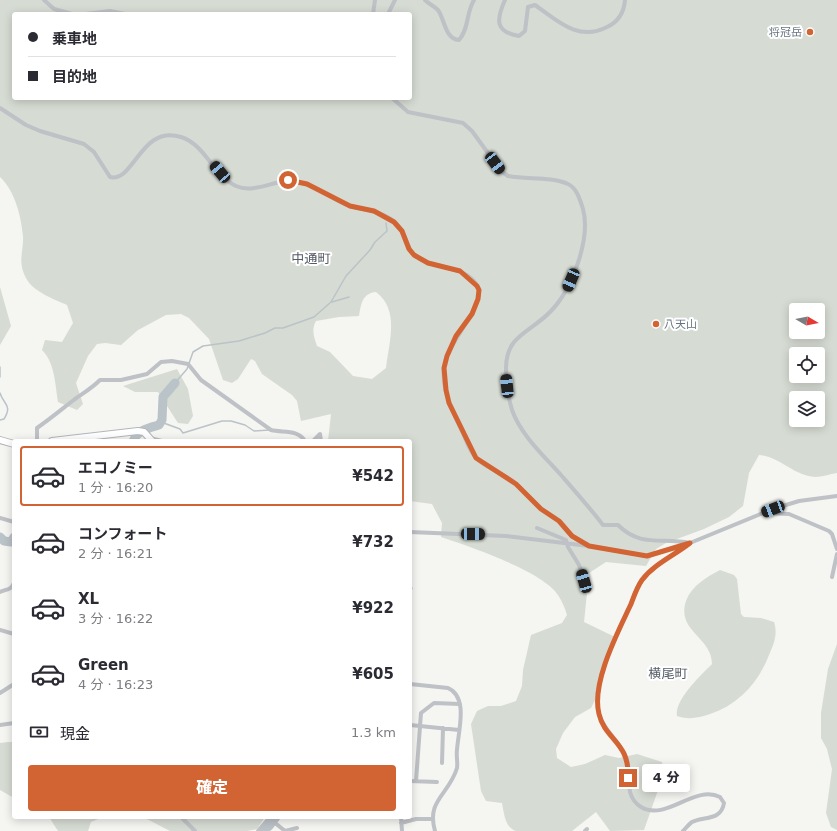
<!DOCTYPE html>
<html lang="ja">
<head>
<meta charset="utf-8">
<style>
	body { margin:0; font-family:"DejaVu Sans","Noto Sans JP",sans-serif; background:#f7f7f7; color:#2b2b33; height:100vh; display:flex; flex-direction:column; font-size:15px; white-space:nowrap }
	* { box-sizing:border-box; margin:0 }
	p { font-size:13px; color:#7c7c81 }
	.icon { flex:none; width:22px; height:22px; fill:none; stroke:currentColor; stroke-width:2; stroke-linecap:round; stroke-linejoin:round }
	.map { position:relative; flex:1; overflow:hidden }
	.drawer { position:absolute; left:12px; top:439px; width:400px; height:380px; display:flex; flex-direction:column; background:#fff; border-radius:4px; box-shadow:0 2px 10px #0003 }
	.drawer>* { flex:none }
	.hud { position:absolute; left:12px; top:12px; width:400px; height:88px; border-radius:4px; box-shadow:0 2px 10px #0003; display:grid; align-content:center; height:88px; padding:0 16px; background:#fff }
	.needle { width:26px; rotate:100deg }
	.tools { position:absolute; left:789px; top:303px; display:grid; gap:8px }
	.tools a { display:grid; place-items:center; width:36px; height:36px; border-radius:4px; background:#fff; box-shadow:0 2px 10px #0003; font-size:20px }
	.end { position:absolute; width:18px; height:18px; margin:-9px; border:5px solid #d26434; background:#fff; box-shadow:0 0 0 2px #fff }
	.from { border-radius:50% }
	.bubble { position:absolute; height:28px; border-radius:4px; background:#fff; box-shadow:0 2px 10px #0003; font-size:13px; font-weight:800; line-height:28px; text-align:center }
	.car { position:absolute; width:12px; height:24px; margin:-12px -6px; border-radius:5px; box-shadow:0 0 3px 1px #0007; background:linear-gradient(#222 24%,#8ab4d8 0 40%,#222 0 76%,#8ab4d8 0 86%,#222 0) }
	.hud b { display:flex; align-items:center; gap:14px; height:38px; font-size:15px }
	.hud b+b { border-top:1px solid #e1e1e2 }
	.hud i { width:10px; height:10px; background:#2b2b33 }
	ul { padding:7px 0 0; list-style:none }
	li { display:flex; align-items:center; gap:12px; height:60px; margin:0 8px 6px; padding:0 8px; border:2px solid transparent; border-radius:4px }
	li div { flex:1 }
	li b { display:block; font-size:15px }
	li em { font-style:normal; font-weight:800 }
	li.selected { border-color:#d26434 }
	li>.icon { width:36px; height:36px; stroke-width:1.5 }
	.pay { display:flex; align-items:center; gap:10px; height:44px; padding:0 16px; font-size:15px }
	.pay p { margin-inline-start:auto }
	.cta { display:flex; gap:8px; margin-top:auto; padding:8px 16px }
	.cta a { flex:1; height:46px; border-radius:4px; background:#d26434; color:#fff; font-size:16px; font-weight:800; line-height:46px; text-align:center }
	.map>svg:first-child { display:block }
	.green { fill:#d6dbd3; fill-rule:evenodd }
	.lines { fill:none; stroke-linecap:round; stroke-linejoin:round }
	.stream { stroke:#bac3c8; stroke-width:1.5 }
	.river { stroke:#bac3c8; stroke-width:9 }
	.secondary-casing { stroke:#b3b7bb; stroke-width:8 }
	.street { stroke:#bec1c5; stroke-width:4 }
	.secondary { stroke:#fff; stroke-width:6 }
	.route { stroke:#d26434; stroke-width:5 }
	.poi-dot { fill:#d26434; stroke:#fff; stroke-width:1.5 }
	.labels { text-anchor:middle; dominant-baseline:central; stroke-width:4; stroke-linejoin:round; paint-order:stroke }
	.poi-label { font-size:11px; fill:#677380; stroke:#fff; text-anchor:end }
	.quarter-label { font-size:13px; fill:#545c66; stroke:#fff }
</style>
</head>
<body>
<div class="map">
<svg width="837" height="831" viewBox="0 0 837 831">
	<rect width="100%" height="100%" fill="#f5f5f2"/>
	<path class="green" d="M 0,0 L 837,0 L 837,473 C 830,474 822,477 815,477 C 794,476 779,456 759,455 L 749,473 L 743,506 L 729,517 L 704,529 L 666,543 L 656,549 L 646,566 L 606,562 L 589,573 L 584,622 L 615,637 L 602,668 L 596,698 L 591,708 L 575,717 L 563,733 L 556,749 L 557,758 L 571,767 L 585,764 L 605,755 L 619,758 L 637,754 L 662,762 L 663,776 L 644,830 L 610,831 L 596,812 L 572,831 L 516,831 C 505,828 504,813 502,803 L 486,801 L 481,791 L 471,724 L 477,711 L 488,706 L 501,706 L 516,701 L 522,686 L 523,670 L 531,635 L 562,623 L 567,615 C 565,608 562,601 558,595 C 543,571 468,546 441,537 L 442,523 L 432,504 L 410,501 L 410,441 L 328,441 L 331,414 L 301,421 L 297,401 L 292,395 L 262,374 L 255,361 L 251,359 L 238,379 L 232,383 L 223,380 L 209,339 L 189,318 L 181,314 L 166,315 L 138,330 L 121,345 L 105,343 L 97,344 L 88,356 L 76,383 L 83,404 L 77,410 L 58,402 C 55,384 55,363 42,350 L 45,340 L 62,342 L 73,323 L 67,305 C 54,299 33,292 26,278 C 17,261 24,251 23,236 C 21,216 15,191 0,177 ZM 14,14 L 410,14 L 410,98 L 14,98 ZM 376,292 C 400,310 389,342 386,368 L 372,379 L 353,376 L 330,352 L 317,346 C 314,337 311,330 316,321 L 339,317 L 359,316 C 361,305 362,293 376,292 ZM 796,310 L 818,310 L 818,332 L 796,332 ZM 796,354 L 818,354 L 818,376 L 796,376 ZM 796,398 L 818,398 L 818,420 L 796,420 Z
		M 0,287 L 11,326 L 0,345 Z
		M 177,369 L 188,389 L 193,416 L 188,424 L 178,423 L 158,392 L 135,392 L 123,386 Z
		M 720,570 L 734,575 L 737,579 L 741,614 L 744,617 L 761,618 L 774,622 C 778,634 774,644 769,655 C 758,683 739,704 710,714 C 698,718 689,720 677,716 C 674,700 702,674 712,664 C 712,637 676,631 686,601 C 692,585 707,577 720,570 Z
		M 837,644 L 837,830 L 831,827 L 826,813 L 832,769 L 827,749 L 821,738 L 821,713 L 828,669 Z
		M 8,742 L 14,742 L 14,798 L 0,790 L 0,743 Z
		M 49,817 L 103,817 L 91,822 L 88,831 L 58,831 Z
		M 143,817 L 265,817 L 257,829 L 247,831 L 170,831 Z"/>
	<g class="lines">
		<path class="stream" d="M 332,302 L 349,297
			M 0,367 L 0,377
			M 175,383 L 187,369 L 193,352 L 203,346 L 239,341 L 265,333 L 275,328 L 283,328 L 314,317 L 331,302 L 346,276 L 370,250 L 375,242 L 387,231 L 386,223
			M 0,393 C 3,404 13,405 4,419 L 0,420
			M 161,422 L 180,429 L 183,433 L 222,421 L 231,421 L 245,425 L 254,431 L 270,430
			M 410,594 L 412,588"/>
		<path class="river" d="M 133,441 C 138,430 148,428 159,425 L 162,420 L 163,397 L 175,383
			M 0,537 L 4,541 L 11,542 L 14,537
			M 263,831 L 269,826 L 276,817"/>
		<g class="secondary-casing">
			<path id="secondary" d="M 0,440 L 14,444
				M 52,441 L 138,431 L 144,432 L 152,441"/>
		</g>
		<path class="street" d="M 44,0 L 54,9 L 72,14
			M 425,0 C 429,4 434,6 438,10 C 445,20 445,39 459,40 C 469,29 466,13 474,0
			M 505,0 C 496,20 495,32 519,36 L 525,31 L 528,7 L 535,5 C 558,21 578,42 607,27 C 618,22 624,12 625,0
			M 86,14 L 110,11 L 125,14
			M 373,14 L 375,0
			M 388,14 L 395,0
			M 392,98 L 408,112 L 463,123 L 472,131 L 501,171 L 508,176 C 527,180 550,176 568,184 C 577,188 580,200 583,209 C 591,239 572,290 550,312 C 531,332 506,335 506,368 C 506,382 508,397 512,410 C 521,435 543,455 561,475 C 575,491 590,508 603,525 L 618,525 C 641,548 662,537 690,543
			M 0,108 L 26,125 L 40,131 L 84,144 L 94,152 L 110,177 C 134,183 141,124 181,137 C 206,145 213,176 236,186 C 252,193 269,183 286,181 C 291,180 299,182 305,184 C 321,188 334,201 350,206 C 366,211 384,211 397,224 C 406,235 406,251 420,259 C 438,270 467,265 478,287 C 485,302 452,341 447,356 C 437,382 451,408 462,431 C 466,440 469,451 476,458 C 486,469 504,473 515,483 C 524,491 532,500 540,508 C 546,513 554,516 559,521 C 564,526 567,532 572,536 C 577,540 583,543 589,546
			M 150,438 L 162,441
			M 37,441 L 37,428 C 50,419 62,409 75,399 C 85,392 92,388 100,380 L 121,380 L 147,374 L 161,362 L 172,361 L 188,364 L 201,380 L 271,430 C 283,433 298,429 305,441
			M 313,441 L 320,434 L 321,441
			M 767,513 L 789,514 L 829,531 L 832,534 L 837,549
			M 0,518 L 14,522
			M 537,528 L 566,540 L 568,547 L 579,565 L 588,591
			M 410,532 L 506,536 L 589,546 L 647,556 L 690,543 L 773,509 L 799,501 L 837,496
			M 832,577 L 837,554
			M 0,592 C 7,589 11,590 14,583
			M 0,630 L 14,634
			M 410,684 L 448,688 C 469,697 458,732 457,750 C 456,756 458,762 457,768 C 449,795 426,800 435,831
			M 0,693 L 14,684
			M 0,725 L 14,723
			M 410,725 L 459,730
			M 442,763 L 443,728
			M 410,781 L 437,782
			M 416,781 L 421,713 L 434,703 L 460,704
			M 184,817 L 183,819 L 195,831
			M 401,817 L 402,831
			M 269,818 L 285,831 L 297,828
			M 401,823 L 416,819 L 432,819
			M 258,831 L 270,817
			M 585,831 L 587,829
			M 683,831 C 686,828 689,824 692,822 C 705,816 721,821 724,803 L 720,797 C 695,784 666,822 641,807 C 622,795 633,774 626,757 C 620,741 603,730 599,714 C 591,683 618,632 631,604 C 634,596 637,587 642,580 C 654,564 675,555 690,543"/>
		<use href="#secondary" class="secondary"/>
	</g>
	<g class="lines">
		<path class="route" d="M 288,180 L 307,184 L 350,206 L 374,211 L 394,222 L 402,231 L 409,249 L 414,255 L 428,263 L 460,271 L 477,286 L 479,290 L 478,299 L 472,314 L 456,336 L 447,356 L 444,368 L 446,390 L 449,403 L 476,458 L 516,484 L 541,509 L 559,521 L 572,536 L 589,546 L 647,556 L 690,543 C 675,555 654,564 642,580 C 637,587 634,596 631,604 C 618,632 591,683 599,714 C 605,740 630,742 628,778"/>
	</g>
	<g class="poi-dot">
		<circle cx="810" cy="32" r="4"/>
		<circle cx="656" cy="324" r="4"/>
	</g>
	<g class="labels">
		<g class="poi-label">
			<text x="802" y="32">将冠岳</text>
			<text x="664" y="324" text-anchor="start">八天山</text>
		</g>
		<g class="quarter-label">
			<text x="311" y="258">中通町</text>
			<text x="668" y="673">横尾町</text>
		</g>
	</g>
</svg>
<div class="tools">
<a><svg class="needle" viewBox="-14 -14 28 28"><path d="M0-13l5 13h-10z" fill="#e53935"/><path d="M0 13l5-13h-10z" fill="#7c7c81"/></svg></a>
<a><svg class="icon" aria-label="locate" viewBox="0 0 24 24"><circle cx="12" cy="12" r="6"/><path d="M12 2v4M12 18v4M2 12h4M18 12h4"/></svg></a>
<a><svg class="icon" aria-label="layers" viewBox="0 0 24 24"><path d="M12 4l9 5-9 5-9-5zM3 14l9 5 9-5"/></svg></a>
</div>
<i class="end from" style="left:288px;top:180px"></i>
<i class="end" style="left:628px;top:778px"></i>
<div class="bubble" style="left:642px;top:764px;width:48px">4 分</div>
<i class="car" style="left:495px;top:163px;rotate:143deg"></i>
<i class="car" style="left:220px;top:172px;rotate:320deg"></i>
<i class="car" style="left:571px;top:280px;rotate:203deg"></i>
<i class="car" style="left:507px;top:386px;rotate:354deg"></i>
<i class="car" style="left:773px;top:509px;rotate:249deg"></i>
<i class="car" style="left:473px;top:534px;rotate:91deg"></i>
<i class="car" style="left:584px;top:581px;rotate:344deg"></i>
<div class="hud">
<b><i class="from"></i>乗車地</b>
<b><i></i>目的地</b>
</div>
<section class="drawer">
<ul>
<li class="selected"><svg class="icon" aria-label="car" viewBox="0 0 24 24"><path d="M5 17H2v-5l4-1 3-4h7l3 4 3 1v5h-3M9 17h6M6 11h13"/><circle cx="7" cy="17" r="2"/><circle cx="17" cy="17" r="2"/></svg><div><b>エコノミー</b><p>1 分 · 16:20</p></div><em>¥542</em></li>
<li><svg class="icon" aria-label="car" viewBox="0 0 24 24"><path d="M5 17H2v-5l4-1 3-4h7l3 4 3 1v5h-3M9 17h6M6 11h13"/><circle cx="7" cy="17" r="2"/><circle cx="17" cy="17" r="2"/></svg><div><b>コンフォート</b><p>2 分 · 16:21</p></div><em>¥732</em></li>
<li><svg class="icon" aria-label="car" viewBox="0 0 24 24"><path d="M5 17H2v-5l4-1 3-4h7l3 4 3 1v5h-3M9 17h6M6 11h13"/><circle cx="7" cy="17" r="2"/><circle cx="17" cy="17" r="2"/></svg><div><b>XL</b><p>3 分 · 16:22</p></div><em>¥922</em></li>
<li><svg class="icon" aria-label="car" viewBox="0 0 24 24"><path d="M5 17H2v-5l4-1 3-4h7l3 4 3 1v5h-3M9 17h6M6 11h13"/><circle cx="7" cy="17" r="2"/><circle cx="17" cy="17" r="2"/></svg><div><b>Green</b><p>4 分 · 16:23</p></div><em>¥605</em></li>
</ul>
<div class="pay"><svg class="icon" aria-label="cash" viewBox="0 0 24 24"><path d="M3 7h18v10H3z"/><circle cx="12" cy="12" r="2"/></svg>現金<p>1.3 km</p></div>
<div class="cta"><a>確定</a></div>
</section>
</div>
</body>
</html>
